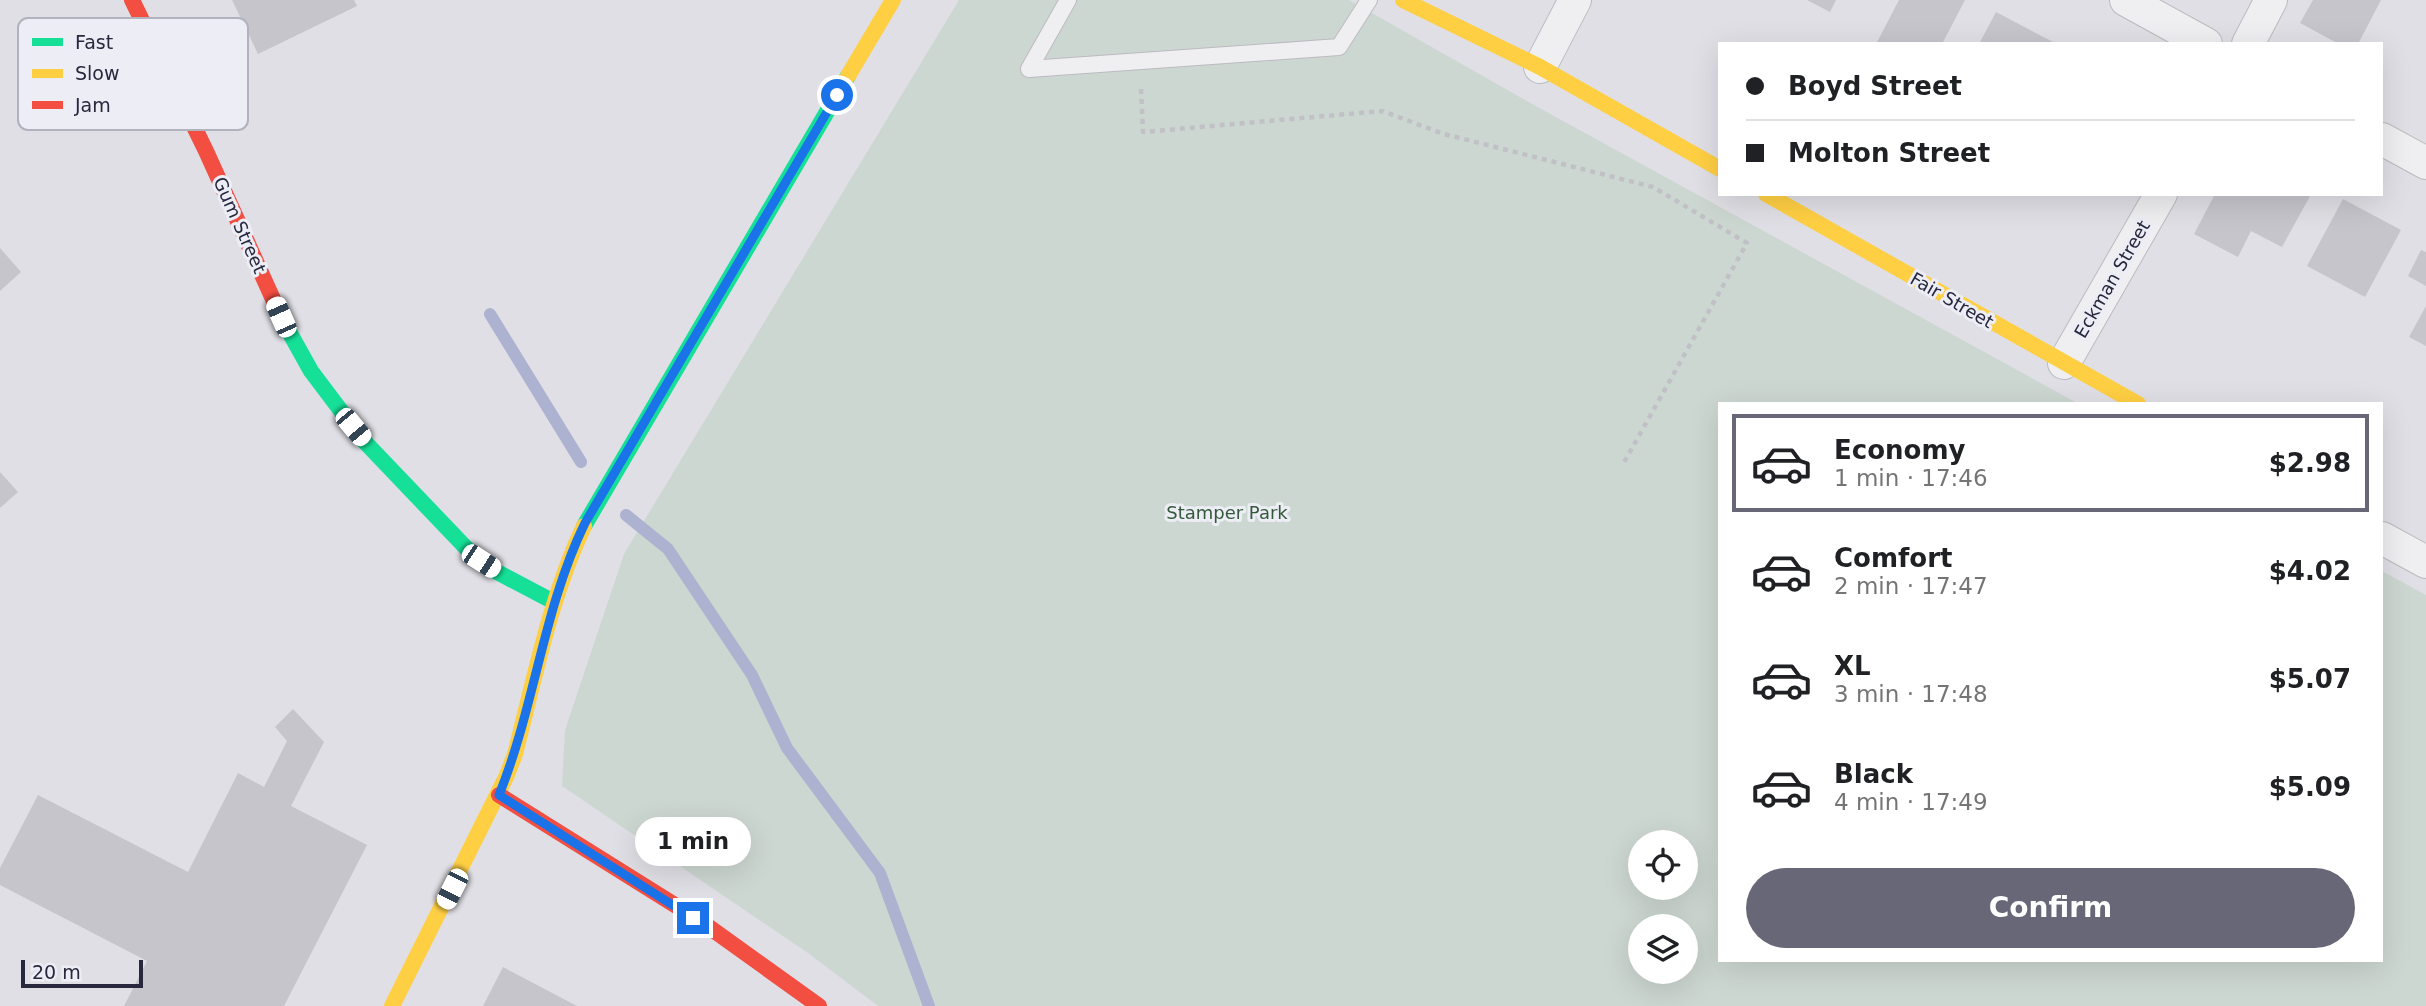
<!DOCTYPE html>
<html lang="en">
<head>
<meta charset="utf-8">
<style>
	body { margin:0; font-family:"DejaVu Sans",sans-serif; background:#f2f2f2; color:#202124; height:100vh; display:flex; flex-direction:column; font-size:26px; white-space:nowrap }
	* { box-sizing:border-box; margin:0 }
	p { font-size:23px; color:#757577 }
	.icon { flex:none; width:38px; height:38px; fill:none; stroke:currentColor; stroke-width:2; stroke-linecap:round; stroke-linejoin:round }
	.map { position:relative; flex:1; overflow:hidden }
	.side { position:absolute; left:1718px; top:402px; width:665px; height:560px; display:flex; flex-direction:column; background:#fff; border-radius:0px; box-shadow:0 7px 28px #0002 }
	.side>* { flex:none }
	.top-card { position:absolute; left:1718px; top:42px; width:665px; height:154px; border-radius:0px; box-shadow:0 7px 28px #0002; display:grid; align-content:center; height:154px; padding:0 28px; background:#fff }
	.tools { position:absolute; left:1628px; top:830px; display:grid; gap:14px }
	.tools a { display:grid; place-items:center; width:70px; height:70px; border-radius:50%; background:#fff; box-shadow:0 7px 28px #0002; font-size:35px }
	.scale { position:absolute; left:21px; bottom:18px; width:122px; box-sizing:border-box; padding-left:7px; border:4px solid #27273d; border-top:0; font-size:19px; line-height:24px; white-space:nowrap; color:#27273d; -webkit-text-stroke:5px #ecedf5; paint-order:stroke }
	.end { position:absolute; width:32px; height:32px; margin:-16px; border:9px solid #1a73e8; background:#fff; box-shadow:0 0 0 4px #fff }
	.from { border-radius:50% }
	.bubble { position:absolute; height:49px; border-radius:24px; background:#fff; box-shadow:0 7px 28px #0002; font-size:23px; font-weight:700; line-height:49px; text-align:center }
	.car { position:absolute; width:21px; height:42px; margin:-21px -10px; border-radius:9px; box-shadow:0 0 5px 2px #0007; background:linear-gradient(#fff 24%,#345 0 40%,#fff 0 76%,#345 0 86%,#fff 0) }
	.top-card b { display:flex; align-items:center; gap:24px; height:66px; font-size:26px }
	.top-card b+b { border-top:2px solid #e0e0e0 }
	.top-card i { width:18px; height:18px; background:#202124 }
	ul { padding:12px 0 0; list-style:none }
	li { display:flex; align-items:center; gap:21px; height:98px; margin:0 14px 10px; padding:0 14px; border:4px solid transparent; border-radius:0px }
	li div { flex:1 }
	li b { display:block; font-size:26px }
	li em { font-style:normal; font-weight:700 }
	li.current { border-color:#676778 }
	li>.icon { width:63px; height:63px; stroke-width:1.5 }
	.cta { display:flex; gap:14px; margin-top:auto; padding:14px 28px }
	.cta a { flex:1; height:80px; border-radius:42px; background:#676778; color:#fff; font-size:28px; font-weight:700; line-height:80px; text-align:center }
	.map>svg:first-child { display:block }
	.green { fill:#cdd7d1; fill-rule:evenodd }
	.lines { fill:none; stroke-linecap:round; stroke-linejoin:round }
	.stream { stroke:#adb2d0; stroke-width:12 }
	.building { fill:#c5c5cb }
	.lane-casing { stroke:#bbbbc1; stroke-width:18 }
	.street-casing { stroke:#bbbbc1; stroke-width:34 }
	.path { stroke:#c0c0c6; stroke-width:4.5; stroke-dasharray:5 5; stroke-linecap:butt }
	.lane { stroke:#efeff1; stroke-width:16 }
	.street { stroke:#efeff1; stroke-width:32 }
	.fast { stroke:#16e098; stroke-width:16 }
	.slow { stroke:#ffcf43; stroke-width:16 }
	.jam { stroke:#f24e42; stroke-width:16 }
	.route { stroke:#1a73e8; stroke-width:9 }
	.labels { text-anchor:middle; dominant-baseline:central; stroke-width:6; stroke-linejoin:round; paint-order:stroke }
	.street-label { font-size:18px; fill:#27273d; stroke:#ecedf5 }
	.park-label { font-size:18px; fill:#34593a; stroke:#ecedf5 }
	.key { fill:#ecedf5; stroke:#b1b2be; stroke-width:2 }
	.key-label { font-size:19px; fill:#27273d }
</style>
</head>
<body>
<div class="map">
<svg width="2426" height="1006" viewBox="0 0 2426 1006">
	<rect width="100%" height="100%" fill="#dfdfe5"/>
	<path class="green" d="M 959,0 L 1349,0 L 1534,105 L 2079,404 L 1720,404 L 1720,961 L 2382,961 L 2382,571 L 2426,595 L 2426,1006 L 878,1006 L 808,953 L 562,786 L 565,730 L 624,554 ZM 1640,842 L 1685,842 L 1685,887 L 1640,887 ZM 1640,926 L 1685,926 L 1685,971 L 1640,971 Z"/>
	<g class="lines">
		<path class="stream" d="M 490,314 L 581,462
			M 626,515 L 668,549 L 752,675 L 787,748 L 880,873 L 929,1006"/>
	</g>
	<path class="building" d="M 232,0 L 354,0 L 357,6 L 258,54 Z
		M 1807,0 L 1836,0 L 1830,12 Z
		M 1899,0 L 1965,0 L 1942,44 L 1876,44 Z
		M 2313,0 L 2381,0 L 2358,44 L 2339,44 L 2300,23 Z
		M 1996,12 L 2057,44 L 1979,44 Z
		M 2215,194 L 2307,194 L 2310,196 L 2282,247 L 2251,231 L 2238,257 L 2194,234 Z
		M 2343,199 L 2401,230 L 2365,297 L 2307,266 Z
		M 0,248 L 21,272 L 0,291 Z
		M 2421,250 L 2426,252 L 2426,286 L 2408,276 Z
		M 2426,306 L 2426,346 L 2409,337 Z
		M 0,472 L 18,492 L 0,508 Z
		M 293,709 L 324,742 L 291,806 L 367,845 L 284,1006 L 124,1006 L 147,961 L 0,885 L 0,868 L 38,795 L 188,872 L 238,773 L 264,787 L 287,741 L 275,727 Z
		M 503,967 L 577,1006 L 483,1006 Z"/>
	<g class="lines">
		<g class="lane-casing">
			<path id="lane" d="M 1068,0 L 1029,69 L 1339,47 L 1369,0"/>
		</g>
		<g class="street-casing">
			<path id="street" d="M 2126,0 L 2206,44
				M 2248,44 L 2271,0
				M 1540,67 L 1575,0
				M 2382,139 L 2426,163
				M 2064,363 L 2161,194
				M 2382,538 L 2426,562"/>
		</g>
		<path class="path" d="M 1141,89 L 1143,132 L 1382,111 L 1444,134 L 1653,187 L 1747,243 L 1622,466"/>
		<use href="#lane" class="lane"/>
		<use href="#street" class="street"/>
		<path class="fast" d="M 282,319 L 311,371 L 363,440 L 470,552 L 497,572 L 554,602
			M 584,526 L 848,76"/>
		<path class="slow" d="M 1403,0 L 1540,67 L 1720,169
			M 848,76 L 893,0
			M 1766,194 L 2138,404
			M 392,1006 L 507,775 L 515,754 C 535,677 550,598 584,526"/>
		<path class="jam" d="M 132,0 L 206,151 L 282,319
			M 499,795 L 702,922 L 819,1006"/>
	</g>
	<g class="lines">
		<path class="route" d="M 693,918 L 499,795 C 535,706 543,609 585,523 L 837,95"/>
	</g>
	<g class="labels">
		<g class="street-label">
			<text transform="translate(240 225) rotate(66)">Gum Street</text>
			<text transform="translate(2112 279) rotate(-60)">Eckman Street</text>
			<text transform="translate(1952 300) rotate(30)">Fair Street</text>
		</g>
		<g class="park-label">
			<text x="1227" y="512">Stamper Park</text>
		</g>
	</g>
	<rect x="18" y="18" width="230" height="112" rx="10" class="key"/>
	<rect x="32" y="38" width="31" height="8" fill="#16e098"/>
	<rect x="32" y="69" width="31" height="9" fill="#ffcf43"/>
	<rect x="32" y="101" width="31" height="8" fill="#f24e42"/>
	<g class="key-label">
		<text x="75" y="49">Fast</text>
		<text x="75" y="80">Slow</text>
		<text x="75" y="112">Jam</text>
	</g>
</svg>
<div class="tools">
<a><svg class="icon" aria-label="locate" viewBox="0 0 24 24"><circle cx="12" cy="12" r="6"/><path d="M12 2v4M12 18v4M2 12h4M18 12h4"/></svg></a>
<a><svg class="icon" aria-label="layers" viewBox="0 0 24 24"><path d="M12 4l9 5-9 5-9-5zM3 14l9 5 9-5"/></svg></a>
</div>
<div class="scale">20 m</div>
<i class="end from" style="left:837px;top:95px"></i>
<i class="end" style="left:693px;top:918px"></i>
<div class="bubble" style="left:635px;top:817px;width:116px">1 min</div>
<i class="car" style="left:281px;top:317px;rotate:336deg"></i>
<i class="car" style="left:353px;top:427px;rotate:140deg"></i>
<i class="car" style="left:481px;top:561px;rotate:123deg"></i>
<i class="car" style="left:452px;top:889px;rotate:207deg"></i>
<div class="top-card">
<b><i class="from"></i>Boyd Street</b>
<b><i></i>Molton Street</b>
</div>
<section class="side">
<ul>
<li class="current"><svg class="icon" aria-label="car" viewBox="0 0 24 24"><path d="M5 17H2v-5l4-1 3-4h7l3 4 3 1v5h-3M9 17h6M6 11h13"/><circle cx="7" cy="17" r="2"/><circle cx="17" cy="17" r="2"/></svg><div><b>Economy</b><p>1 min · 17:46</p></div><em>$2.98</em></li>
<li><svg class="icon" aria-label="car" viewBox="0 0 24 24"><path d="M5 17H2v-5l4-1 3-4h7l3 4 3 1v5h-3M9 17h6M6 11h13"/><circle cx="7" cy="17" r="2"/><circle cx="17" cy="17" r="2"/></svg><div><b>Comfort</b><p>2 min · 17:47</p></div><em>$4.02</em></li>
<li><svg class="icon" aria-label="car" viewBox="0 0 24 24"><path d="M5 17H2v-5l4-1 3-4h7l3 4 3 1v5h-3M9 17h6M6 11h13"/><circle cx="7" cy="17" r="2"/><circle cx="17" cy="17" r="2"/></svg><div><b>XL</b><p>3 min · 17:48</p></div><em>$5.07</em></li>
<li><svg class="icon" aria-label="car" viewBox="0 0 24 24"><path d="M5 17H2v-5l4-1 3-4h7l3 4 3 1v5h-3M9 17h6M6 11h13"/><circle cx="7" cy="17" r="2"/><circle cx="17" cy="17" r="2"/></svg><div><b>Black</b><p>4 min · 17:49</p></div><em>$5.09</em></li>
</ul>
<div class="cta"><a>Confirm</a></div>
</section>
</div>
</body>
</html>
